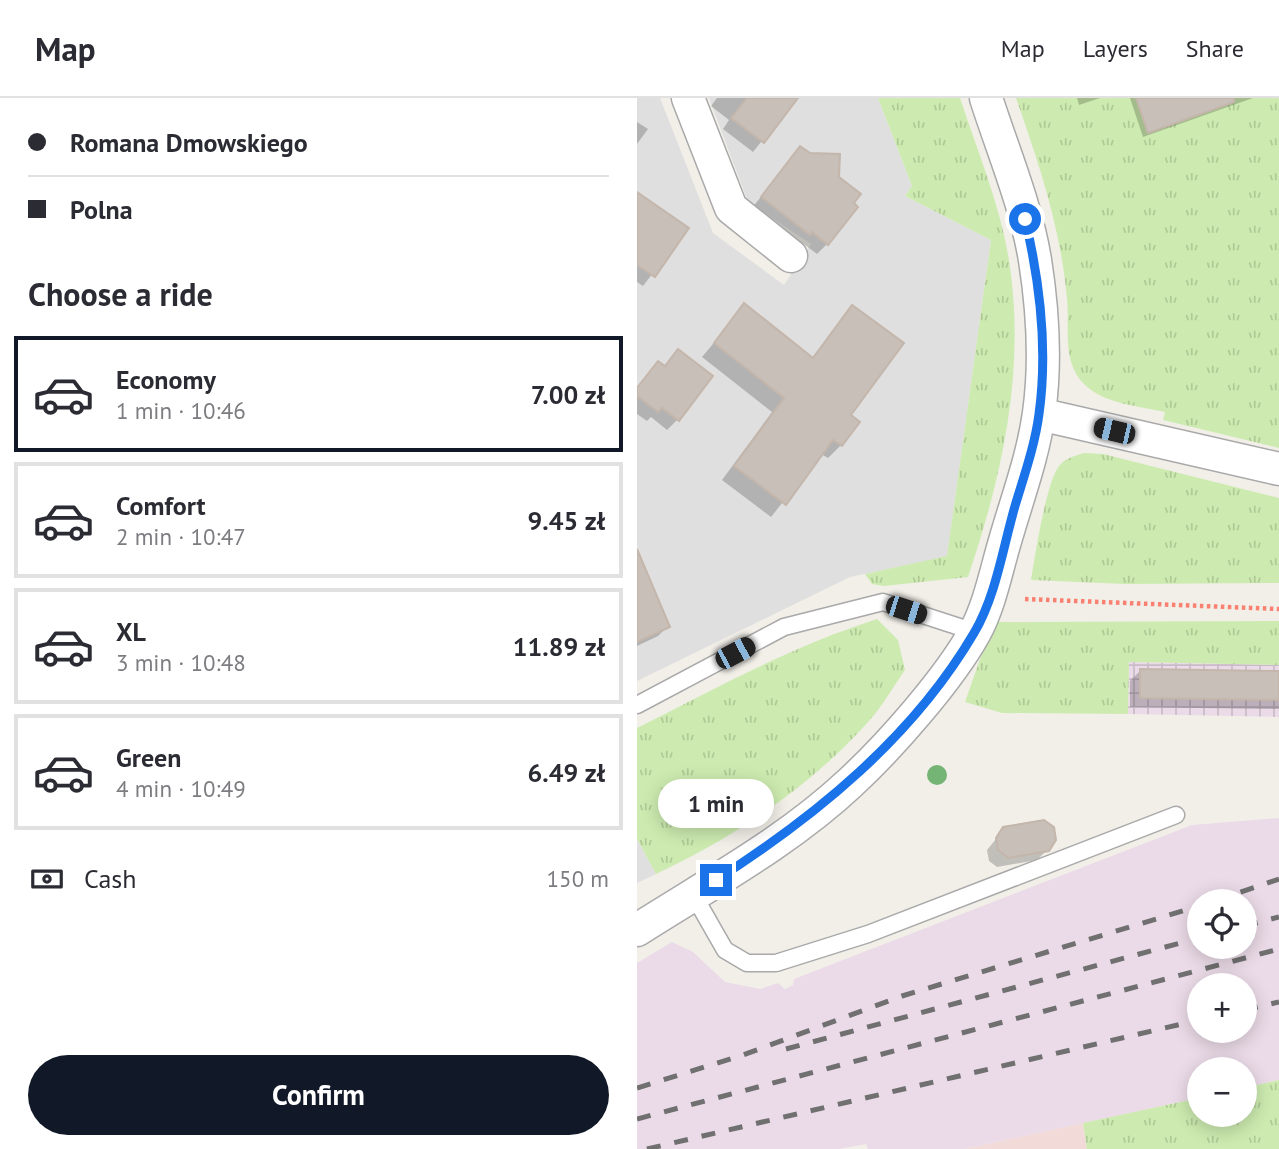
<!DOCTYPE html>
<html lang="en">
<head>
<meta charset="utf-8">
<style>
	body { margin:0; font-family:"PT Sans",sans-serif; background:#f2f2f3; color:#2b2b33; height:100vh; display:flex; flex-direction:column; font-size:26px; white-space:nowrap }
	* { box-sizing:border-box; margin:0 }
	p { font-size:23px; color:#7c7c81 }
	.icon { flex:none; width:38px; height:38px; fill:none; stroke:currentColor; stroke-width:2; stroke-linecap:round; stroke-linejoin:round }
	.map { position:relative; flex:1; overflow:hidden }
	.panel { display:flex; flex-direction:column; background:#fff; width:637px }
	.panel>* { flex:none }
	.top-card { display:grid; align-content:center; height:154px; padding:0 28px; background:#fff }
	.fabs { position:absolute; left:550px; top:791px; display:grid; gap:14px }
	.fabs a { display:grid; place-items:center; width:70px; height:70px; border-radius:50%; background:#fff; box-shadow:0 4px 18px #0003; font-size:35px }
	.end { position:absolute; width:32px; height:32px; margin:-16px; border:9px solid #1a73e8; background:#fff; box-shadow:0 0 0 4px #fff }
	.from { border-radius:50% }
	.bubble { position:absolute; height:49px; border-radius:24px; background:#fff; box-shadow:0 4px 18px #0003; font-size:23px; font-weight:600; line-height:49px; text-align:center }
	.car { position:absolute; width:21px; height:42px; margin:-21px -10px; border-radius:9px; box-shadow:0 0 5px 2px #0007; background:linear-gradient(#222 24%,#8ab4d8 0 40%,#222 0 76%,#8ab4d8 0 86%,#222 0) }
	.top-card b { display:flex; align-items:center; gap:24px; height:66px; font-size:26px }
	.top-card b+b { border-top:2px solid #e1e1e2 }
	.top-card i { width:18px; height:18px; background:#2b2b33 }
	ul { padding:0; list-style:none }
	li { display:flex; align-items:center; gap:21px; height:116px; margin:0 14px 10px; padding:0 14px; border:4px solid #e1e1e2; border-radius:0px }
	li div { flex:1 }
	li b { display:block; font-size:26px }
	li em { font-style:normal; font-weight:600 }
	li.current { border-color:#111827 }
	li>.icon { width:63px; height:63px; stroke-width:1.5 }
	h2 { padding:0 28px; font-size:32px; line-height:84px }
	.pay { display:flex; align-items:center; gap:18px; height:77px; padding:0 28px; font-size:26px }
	.pay p { margin-inline-start:auto }
	.button { display:flex; gap:14px; margin-top:auto; padding:14px 28px }
	.button a { flex:1; height:80px; border-radius:42px; background:#111827; color:#fff; font-size:28px; font-weight:600; line-height:80px; text-align:center }
	header { display:flex; align-items:center; gap:42px; box-sizing:border-box; height:98px; padding:0 35px; background:#fff; border-bottom:2px solid #e1e1e2 }
	header strong { font-size:33px }
	nav { display:flex; gap:38px; margin-inline-start:auto; font-size:24px }
	main { display:flex; flex:1; min-height:0 }
	.map>svg:first-child { display:block }
	.residential { fill:#e0dfdf }
	.commercial { fill:#f2dad9 }
	.industrial { fill:url(#industrial-grid) }
	.railway { fill:#ebdbe8; fill-rule:evenodd }
	.grass { fill:url(#grass-tufts) }
	.shadow { fill:#0003 }
	.building { fill:#c7bfb8; stroke:#c4b6ab; stroke-width:2 }
	.lines { fill:none; stroke-linecap:round; stroke-linejoin:round }
	.service-casing { stroke:#a9a9a9; stroke-width:19 }
	.minor-casing { stroke:#a9a9a9; stroke-width:35 }
	.path { stroke:#fa8072; stroke-width:4.5; stroke-dasharray:3.5 3.5; stroke-linecap:butt }
	.service { stroke:#fff; stroke-width:16 }
	.minor { stroke:#fff; stroke-width:32 }
	.rail { stroke:#707070; stroke-width:5; stroke-dasharray:14 14; stroke-linecap:butt }
	.tree { fill:#74b475 }
	.route { stroke:#1a73e8; stroke-width:9 }
</style>
</head>
<body>
<header>
<strong>Map</strong>
<nav><a>Map</a><a>Layers</a><a>Share</a></nav>
</header>
<main>
<section class="panel">
<div class="top-card">
<b><i class="from"></i>Romana Dmowskiego</b>
<b><i></i>Polna</b>
</div>
<h2>Choose a ride</h2>
<ul>
<li class="current"><svg class="icon" aria-label="car" viewBox="0 0 24 24"><path d="M5 17H2v-5l4-1 3-4h7l3 4 3 1v5h-3M9 17h6M6 11h13"/><circle cx="7" cy="17" r="2"/><circle cx="17" cy="17" r="2"/></svg><div><b>Economy</b><p>1 min · 10:46</p></div><em>7.00 zł</em></li>
<li><svg class="icon" aria-label="car" viewBox="0 0 24 24"><path d="M5 17H2v-5l4-1 3-4h7l3 4 3 1v5h-3M9 17h6M6 11h13"/><circle cx="7" cy="17" r="2"/><circle cx="17" cy="17" r="2"/></svg><div><b>Comfort</b><p>2 min · 10:47</p></div><em>9.45 zł</em></li>
<li><svg class="icon" aria-label="car" viewBox="0 0 24 24"><path d="M5 17H2v-5l4-1 3-4h7l3 4 3 1v5h-3M9 17h6M6 11h13"/><circle cx="7" cy="17" r="2"/><circle cx="17" cy="17" r="2"/></svg><div><b>XL</b><p>3 min · 10:48</p></div><em>11.89 zł</em></li>
<li><svg class="icon" aria-label="car" viewBox="0 0 24 24"><path d="M5 17H2v-5l4-1 3-4h7l3 4 3 1v5h-3M9 17h6M6 11h13"/><circle cx="7" cy="17" r="2"/><circle cx="17" cy="17" r="2"/></svg><div><b>Green</b><p>4 min · 10:49</p></div><em>6.49 zł</em></li>
</ul>
<div class="pay"><svg class="icon" aria-label="cash" viewBox="0 0 24 24"><path d="M3 7h18v10H3z"/><circle cx="12" cy="12" r="2"/></svg>Cash<p>150 m</p></div>
<div class="button"><a>Confirm</a></div>
</section>
<div class="map">
<svg width="642" height="1051" viewBox="0 0 642 1051">
	<defs>
		<pattern id="industrial-grid" width="8" height="8" patternUnits="userSpaceOnUse" patternTransform="scale(1.75)"><rect width="8" height="8" fill="#ebdbe8"/><path d="M0 4h8M4 0v8" fill="none" stroke="#c9bcc7"/></pattern>
		<pattern id="grass-tufts" width="24" height="20" patternUnits="userSpaceOnUse" patternTransform="scale(1.75)"><rect width="24" height="20" fill="#cdebb0"/><path d="M3 7l-1-3M5 7V3M7 7l1-3M15 17l-1-3M17 17v-4M19 17l1-3" fill="none" stroke="#b0c997"/></pattern>
	</defs>
	<rect width="100%" height="100%" fill="#f2efe9"/>
	<path class="residential" d="M 0,0 L 23,0 L 76,135 L 147,187 L 174,146 L 111,104 L 72,0 L 241,0 L 275,88 L 268,98 L 354,142 L 310,459 L 213,479 L 0,583 Z
		M 0,741 L 19,776 L 0,785 Z"/>
	<path class="commercial" d="M 446,1025 L 450,1051 L 327,1051 L 337,1049 Z"/>
	<path class="industrial" d="M 492,564 L 642,567 L 642,619 L 491,616 Z"/>
	<path class="railway" d="M 642,720 L 642,982 L 607,990 L 607,971 L 562,971 L 562,1000 L 327,1051 L 231,1051 L 229,1046 L 202,1051 L 0,1051 L 0,865 L 35,844 L 56,854 L 88,884 L 123,891 L 141,885 L 148,891 L 156,887 L 157,881 L 555,727 ZM 562,803 L 607,803 L 607,849 L 562,849 ZM 562,887 L 607,887 L 607,933 L 562,933 Z"/>
	<path class="grass" d="M 241,0 L 323,0 C 341,55 365,111 373,169 C 388,276 365,378 331,479 L 247,488 L 235,486 L 228,476 L 310,458 L 354,142 L 268,98 L 275,88 Z
		M 379,0 L 642,0 L 642,350 L 526,322 L 528,314 C 503,308 467,306 448,287 C 424,264 433,230 430,201 C 424,131 402,66 379,0 Z
		M 447,355 L 466,356 L 642,400 L 642,485 L 488,486 L 394,482 C 398,458 409,385 422,368 C 428,360 438,358 447,355 Z
		M 240,521 L 261,542 L 268,572 C 256,589 245,609 231,624 C 173,689 98,739 19,776 L 0,741 L 0,630 C 79,590 156,548 240,521 Z
		M 642,523 L 642,567 L 492,564 L 491,616 L 365,615 L 328,604 L 356,524 Z
		M 642,982 L 642,1051 L 450,1051 L 446,1025 L 562,1000 L 562,1017 L 607,1017 L 607,990 Z"/>
	<path class="shadow" d="M 80,0 L 159,0 L 116,54 L 86,31 L 92,22 L 74,8 Z
		M 440,0 L 463,0 L 442,7 Z
		M 493,0 L 616,0 L 506,39 Z
		M 0,24 L 11,31 L 0,46 Z
		M 163,50 L 190,146 L 180,156 L 164,144 L 162,146 L 115,110 Z
		M 0,100 L 50,131 L 6,188 L 0,184 Z
		M 108,208 L 174,261 L 215,209 L 204,347 L 191,360 L 184,356 L 134,419 L 85,382 L 135,314 L 65,259 Z
		M 41,253 L 40,322 L 30,332 L 14,319 L 10,323 L 0,316 L 0,290 L 21,265 L 27,269 Z
		M 0,470 L 31,528 L 21,538 L 0,548 Z
		M 503,573 L 642,575 L 642,611 L 493,609 L 493,583 Z
		M 367,731 L 411,751 L 400,762 L 360,769 L 352,763 L 350,752 Z"/>
	<path class="building" d="M 110,0 L 161,0 L 127,45 L 94,20 Z
		M 499,0 L 597,0 L 597,4 L 511,35 Z
		M 163,48 L 173,55 L 203,56 L 202,79 L 224,96 L 217,105 L 221,109 L 191,147 L 175,134 L 173,137 L 124,99 Z
		M 0,94 L 52,130 L 18,179 L 0,167 Z
		M 107,205 L 176,260 L 215,207 L 267,245 L 214,317 L 223,324 L 205,348 L 196,342 L 149,407 L 97,368 L 147,300 L 77,245 Z
		M 41,251 L 76,278 L 42,323 L 25,310 L 21,314 L 0,298 L 0,290 L 21,263 L 28,268 Z
		M 0,451 L 33,529 L 0,544 Z
		M 503,571 L 642,573 L 642,602 L 503,600 Z
		M 407,722 L 417,729 L 419,742 L 412,753 L 371,760 L 361,752 L 359,740 L 366,729 Z"/>
	<g class="lines">
		<g class="service-casing">
			<path id="service" d="M 0,607 L 147,529 L 246,504 L 338,534
				M 56,796 L 88,852 L 110,865 L 139,865 L 231,836 L 539,717"/>
		</g>
		<g class="minor-casing">
			<path id="minor" d="M 51,0 L 94,110 L 154,158
				M 402,316 L 642,371
				M 0,832 C 72,786 150,744 213,685 C 253,648 312,581 338,534 C 353,506 359,473 368,443 C 380,401 396,359 402,315 C 409,265 406,213 398,162 C 389,107 366,53 349,0"/>
		</g>
		<path class="path" d="M 388,501 L 642,511"/>
		<use href="#service" class="service"/>
		<use href="#minor" class="minor"/>
		<path class="rail" d="M 577,803 L 642,781
			M 607,828 L 642,819
			M 607,912 L 642,904
			M 149,951 L 562,840
			M 0,990 L 106,957 L 265,898 L 562,808
			M 0,1021 L 642,851
			M 10,1051 L 562,922"/>
	</g>
	<circle class="tree" cx="300" cy="677" r="10"/>
	<g class="lines">
		<path class="route" d="M 79,782 C 179,718 276,639 337,535 C 359,498 366,449 378,408 C 387,378 398,347 402,316 C 411,251 403,184 388,121"/>
	</g>
</svg>
<div class="fabs">
<a><svg class="icon" aria-label="locate" viewBox="0 0 24 24"><circle cx="12" cy="12" r="6"/><path d="M12 2v4M12 18v4M2 12h4M18 12h4"/></svg></a>
<a>+</a>
<a>−</a>
</div>
<i class="end from" style="left:388px;top:121px"></i>
<i class="end" style="left:79px;top:782px"></i>
<div class="bubble" style="left:21px;top:681px;width:116px">1 min</div>
<i class="car" style="left:477px;top:333px;rotate:283deg"></i>
<i class="car" style="left:269px;top:512px;rotate:108deg"></i>
<i class="car" style="left:98px;top:555px;rotate:62deg"></i>
</div>
</main>
</body>
</html>
